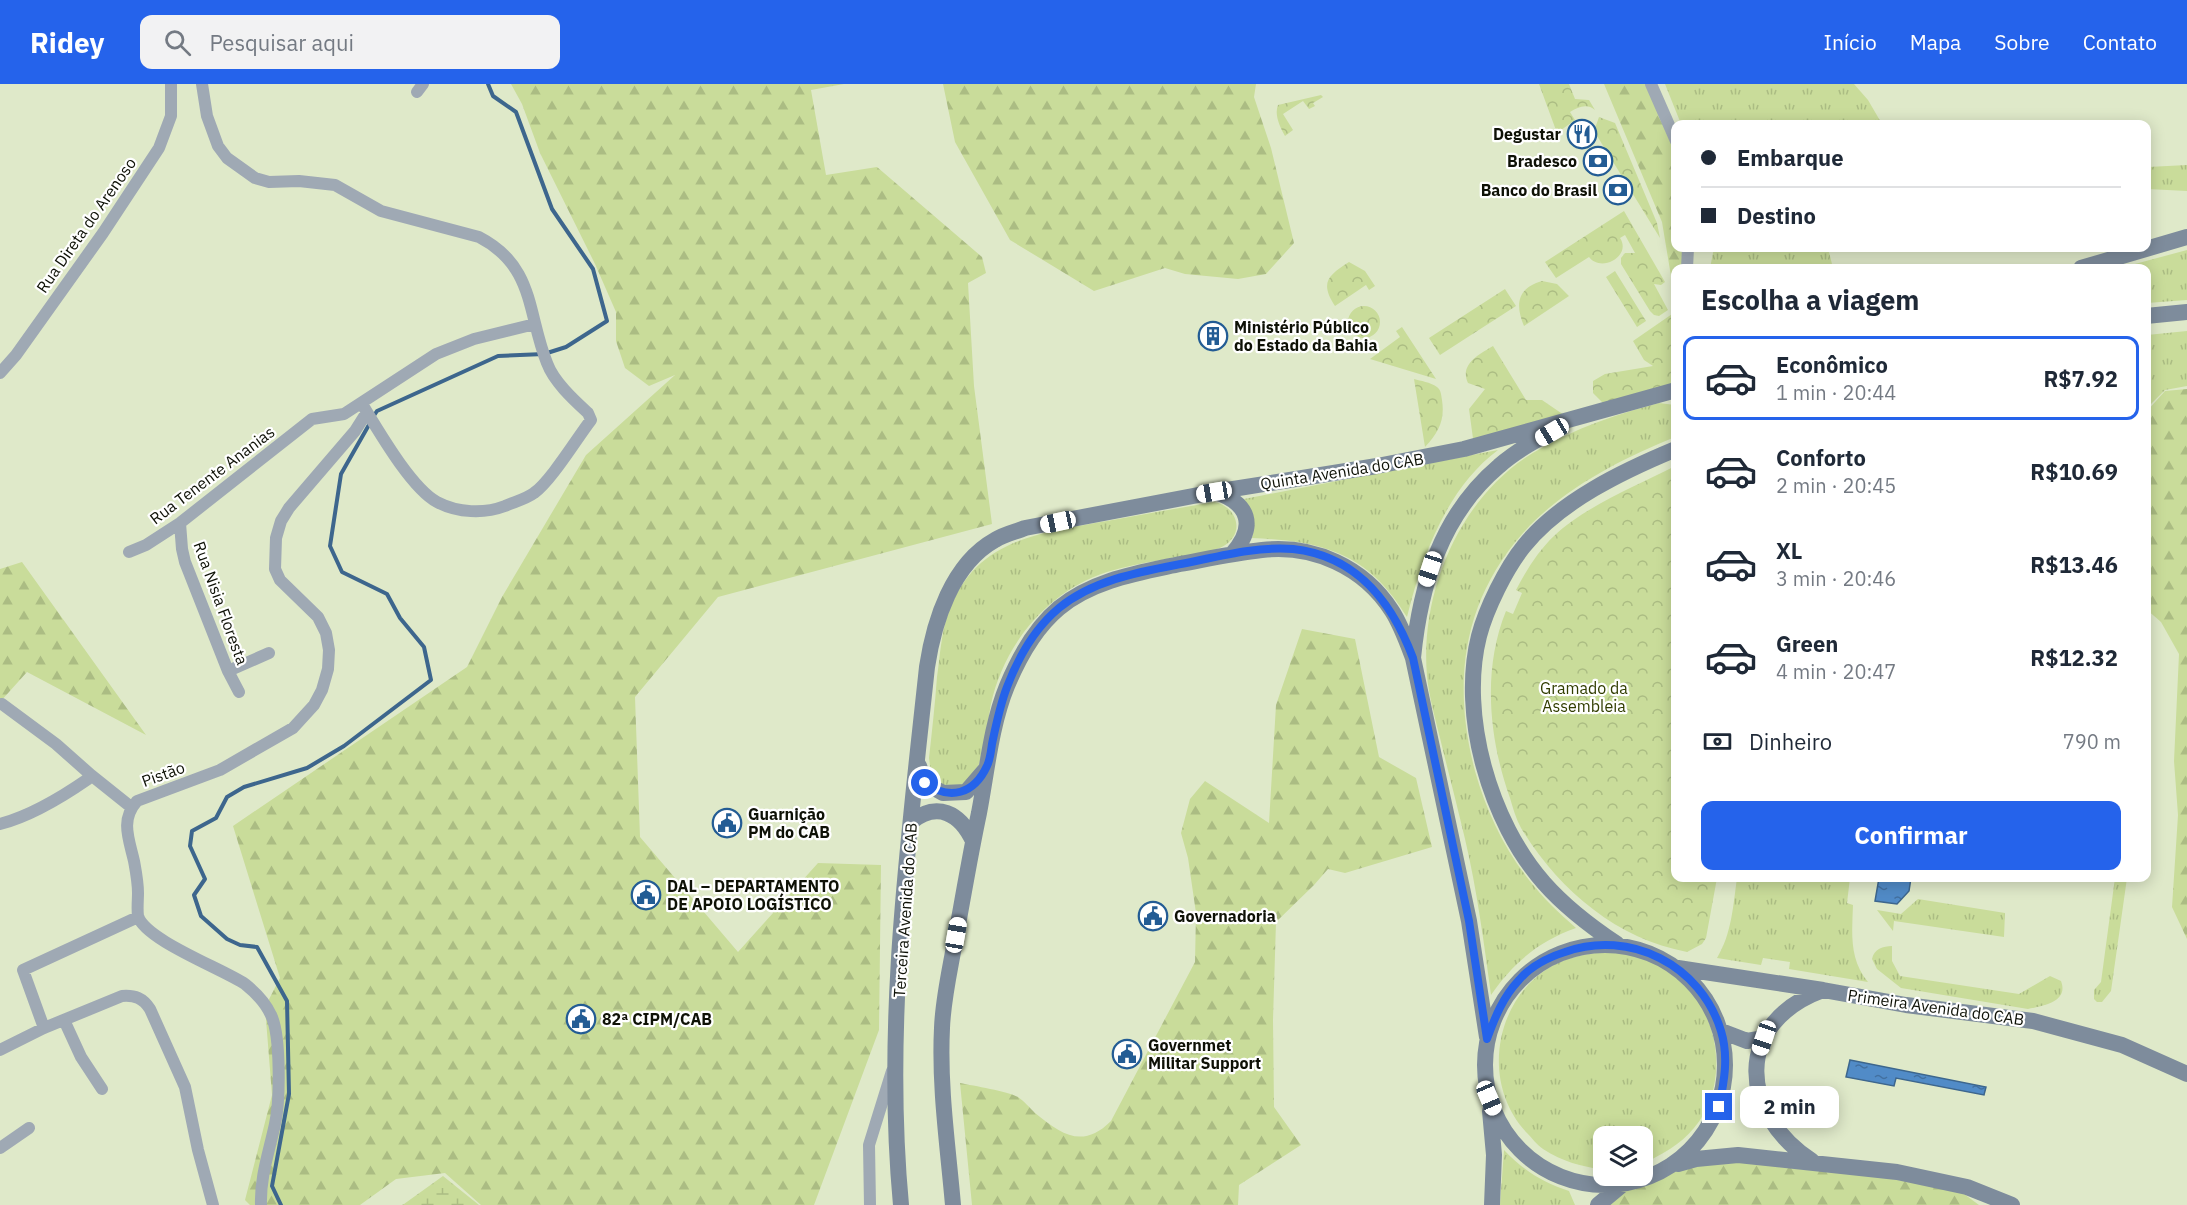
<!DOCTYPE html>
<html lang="pt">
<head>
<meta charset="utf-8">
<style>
	body { margin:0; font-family:"IBM Plex Sans",sans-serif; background:#f2f2f3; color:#1f2937; height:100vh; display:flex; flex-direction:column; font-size:22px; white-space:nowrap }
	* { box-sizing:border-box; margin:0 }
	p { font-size:20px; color:#747a83 }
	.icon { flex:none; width:33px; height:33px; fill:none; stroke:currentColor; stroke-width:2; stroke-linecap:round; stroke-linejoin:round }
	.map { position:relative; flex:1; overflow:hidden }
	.side { position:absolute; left:1671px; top:180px; width:480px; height:618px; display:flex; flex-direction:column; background:#fff; border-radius:12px; box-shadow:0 3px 15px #0003 }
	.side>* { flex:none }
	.banner { position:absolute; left:1671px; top:36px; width:480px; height:132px; border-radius:12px; box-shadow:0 3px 15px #0003; display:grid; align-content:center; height:132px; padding:0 30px; background:#fff }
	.buttons { position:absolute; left:1593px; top:1042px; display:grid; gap:12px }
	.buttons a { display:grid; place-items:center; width:60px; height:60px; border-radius:12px; background:#fff; box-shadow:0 3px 15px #0003; font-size:30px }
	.end { position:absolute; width:27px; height:27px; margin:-14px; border:8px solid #2563eb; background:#fff; box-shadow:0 0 0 3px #fff }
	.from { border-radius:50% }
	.bubble { position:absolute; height:42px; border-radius:12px; background:#fff; box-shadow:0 3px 15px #0003; font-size:20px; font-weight:700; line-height:42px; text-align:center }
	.car { position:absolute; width:18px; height:36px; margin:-18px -9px; border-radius:8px; box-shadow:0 0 4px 2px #0007; background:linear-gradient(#fff 24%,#345 0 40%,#fff 0 76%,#345 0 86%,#fff 0) }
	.banner b { display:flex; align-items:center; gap:21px; height:57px; font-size:22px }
	.banner b+b { border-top:2px solid #e0e1e3 }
	.banner i { width:15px; height:15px; background:#1f2937 }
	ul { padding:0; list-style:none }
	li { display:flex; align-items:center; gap:18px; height:84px; margin:0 12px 9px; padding:0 18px; border:3px solid transparent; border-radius:12px }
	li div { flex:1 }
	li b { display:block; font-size:22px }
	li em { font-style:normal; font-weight:700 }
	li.current { border-color:#2563eb }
	li>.icon { width:54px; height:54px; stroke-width:1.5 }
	h2 { padding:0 30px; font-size:27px; line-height:72px }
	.pay { display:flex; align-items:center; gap:15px; height:66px; padding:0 30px; font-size:22px }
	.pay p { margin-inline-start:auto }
	.action { display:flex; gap:12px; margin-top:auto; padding:12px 30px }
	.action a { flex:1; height:69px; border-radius:12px; background:#2563eb; color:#fff; font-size:24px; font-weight:700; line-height:69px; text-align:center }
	header { display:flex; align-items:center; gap:36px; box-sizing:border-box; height:84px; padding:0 30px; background:#2563eb; color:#fff }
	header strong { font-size:28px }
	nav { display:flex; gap:33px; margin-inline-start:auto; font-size:21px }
	.search { width:420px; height:54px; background:#f2f2f3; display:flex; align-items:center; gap:15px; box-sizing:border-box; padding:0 21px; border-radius:12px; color:#747a83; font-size:22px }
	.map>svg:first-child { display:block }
	.grass { fill:url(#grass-tufts) }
	.forest { fill:url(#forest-firs) }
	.wetland { fill:url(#wetland-marsh) }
	.park { fill:url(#park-crowns) }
	.water { fill:url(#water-ripples); stroke:#3d668d; stroke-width:1.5 }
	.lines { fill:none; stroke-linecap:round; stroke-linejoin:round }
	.stream { stroke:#3d668d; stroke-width:4 }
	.minor { stroke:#9fa9b4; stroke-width:12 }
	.secondary { stroke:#7e8c9c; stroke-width:16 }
	.route { stroke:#2563eb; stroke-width:8 }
	.labels { text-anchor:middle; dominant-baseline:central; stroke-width:4.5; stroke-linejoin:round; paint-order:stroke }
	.poi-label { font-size:16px; font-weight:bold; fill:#0e1106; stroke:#fff; text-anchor:start }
	.street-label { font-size:16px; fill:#0e1106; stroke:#fff }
	.park-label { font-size:16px; fill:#313d00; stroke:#fff }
</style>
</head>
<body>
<header>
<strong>Ridey</strong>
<div class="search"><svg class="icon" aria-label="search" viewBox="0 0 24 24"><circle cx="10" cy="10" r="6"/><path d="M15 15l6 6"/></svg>Pesquisar aqui</div>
<nav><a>Início</a><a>Mapa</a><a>Sobre</a><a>Contato</a></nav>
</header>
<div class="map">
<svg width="2187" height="1121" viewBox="0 0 2187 1121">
	<defs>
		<pattern id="grass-tufts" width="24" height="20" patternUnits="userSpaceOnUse" patternTransform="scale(1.5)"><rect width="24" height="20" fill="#c9dc9a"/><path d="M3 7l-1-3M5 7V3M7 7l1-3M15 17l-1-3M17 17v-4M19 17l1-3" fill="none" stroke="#abbc83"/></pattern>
		<pattern id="forest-firs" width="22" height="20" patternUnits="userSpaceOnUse" patternTransform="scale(1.5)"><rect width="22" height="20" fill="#c9dc9a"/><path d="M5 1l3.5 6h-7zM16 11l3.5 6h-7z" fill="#abbc83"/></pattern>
		<pattern id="wetland-marsh" width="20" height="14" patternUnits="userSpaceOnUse" patternTransform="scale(1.5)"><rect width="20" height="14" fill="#c9dc9a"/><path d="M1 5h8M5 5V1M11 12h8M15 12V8" fill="none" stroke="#abbc83"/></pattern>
		<pattern id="park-crowns" width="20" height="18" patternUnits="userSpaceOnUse" patternTransform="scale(1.5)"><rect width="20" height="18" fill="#c9dc9a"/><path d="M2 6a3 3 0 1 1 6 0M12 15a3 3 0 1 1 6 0" fill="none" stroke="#abbc83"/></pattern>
		<pattern id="water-ripples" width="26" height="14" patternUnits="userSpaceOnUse" patternTransform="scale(1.5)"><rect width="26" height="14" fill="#518bc7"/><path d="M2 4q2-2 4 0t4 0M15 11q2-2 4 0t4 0" fill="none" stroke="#4270a0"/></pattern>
	</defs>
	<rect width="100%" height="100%" fill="#dfe9c9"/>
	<path class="grass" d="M 1665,0 L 1854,0 L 1868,16 L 1882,40 L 1681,40 Z
		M 2187,81 L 2187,107 L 2147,105 L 2148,83 Z
		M 1714,164 L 1828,164 L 1833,184 L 1710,184 Z
		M 2187,166 L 2187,216 L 2147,219 L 2146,184 L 2120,184 Z
		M 2187,247 L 2187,302 L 2165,306 L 2147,324 L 2147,251 Z
		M 1659,319 L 1675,321 L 1675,353 C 1621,375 1562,405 1523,449 C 1462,518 1452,600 1475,687 C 1486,726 1503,763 1529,796 C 1543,814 1559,829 1576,844 C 1539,857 1513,879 1491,911 C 1484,859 1477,806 1465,755 C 1457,721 1448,687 1440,654 C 1435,633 1429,613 1427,592 C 1420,511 1457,420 1525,374 C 1567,347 1611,332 1659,319 Z
		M 1498,366 C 1446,405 1422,473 1407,533 C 1368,469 1323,457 1252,454 C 1256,441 1252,426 1244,415 Z
		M 1214,418 C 1233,421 1245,443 1229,458 C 1224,463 1217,465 1211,467 C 1177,474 1140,478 1107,488 C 1048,507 1004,560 991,620 C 987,640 984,684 969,698 C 959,708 939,703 933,692 C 930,687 930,680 929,674 C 932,647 935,620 937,593 C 940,572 941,550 948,530 C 974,455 1039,449 1107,437 C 1142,431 1178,424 1214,418 Z
		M 1737,794 L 1850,794 L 1847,819 L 1853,821 C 1852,849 1849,875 1868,898 L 1789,885 L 1790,878 L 1763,874 L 1761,881 L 1717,874 C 1732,849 1733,822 1737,794 Z
		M 2115,794 L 2127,794 L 2111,907 L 2102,918 L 2097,918 L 2094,915 L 2094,906 L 2101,898 Z
		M 1918,815 L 2005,829 L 2004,853 L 1894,837 L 1893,847 L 1877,826 L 1901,830 Z
		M 1892,862 L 1892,877 L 1900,892 L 2019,910 L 2050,892 L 2061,897 C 2069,918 2043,922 2028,925 L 1901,904 L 1877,885 L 1872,875 C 1874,865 1883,862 1892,862 Z
		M 1609,867 C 1632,871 1654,875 1673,889 C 1719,923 1732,999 1694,1044 C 1680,1061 1662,1070 1643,1080 L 1642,1053 L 1604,1053 L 1603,1086 C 1581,1082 1563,1078 1543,1065 C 1537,1061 1532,1054 1527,1049 C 1483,1003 1492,924 1544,887 C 1563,873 1586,870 1609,867 Z
		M 1504,1066 C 1523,1086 1543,1099 1569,1107 L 1575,1121 L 1500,1121 Z"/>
	<path class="forest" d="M 511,0 L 844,0 L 811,6 L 826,91 L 877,83 L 982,173 L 986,189 L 968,199 L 974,302 L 992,440 L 718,513 L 635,613 L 640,753 L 738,868 L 818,779 L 881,781 L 879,946 L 814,1121 L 481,1121 L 445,1089 L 396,1095 L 360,1121 L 250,1121 L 245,1116 L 272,1011 L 265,923 L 280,894 L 233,742 L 467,583 L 502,513 L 586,371 L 675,291 L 649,302 L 625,284 L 616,257 L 616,228 L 595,180 L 540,69 L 522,20 Z
		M 943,0 L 1256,0 L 1254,13 L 1271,64 L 1294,159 L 1266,190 L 1238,195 L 1185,190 L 1165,184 L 1094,207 L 1010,156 L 955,58 Z
		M 1604,0 L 1651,0 L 1675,57 L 1676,164 L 1688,164 L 1687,184 L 1676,184 L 1675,207 L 1672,198 L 1662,138 Z
		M 2187,305 L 2187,855 L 2172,823 L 2178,731 L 2174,677 L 2179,570 L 2161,538 L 2146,525 L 2147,327 L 2165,307 Z
		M 22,478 L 146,651 L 27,588 L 0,618 L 0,485 Z
		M 1302,545 L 1355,555 L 1379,673 L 1416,694 L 1432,763 L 1345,789 L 1328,785 L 1314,801 L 1276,838 L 1273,936 L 1274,1023 L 1301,1061 L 1239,1101 L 1238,1121 L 972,1121 L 960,999 C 974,1002 1007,1007 1018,1013 C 1024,1017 1030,1024 1035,1029 C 1062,1051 1083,1065 1111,1037 L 1195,878 L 1196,829 L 1188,774 L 1181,749 L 1190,715 L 1205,697 L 1269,739 L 1276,621 Z
		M 1764,1072 L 1960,1107 L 1979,1121 L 1598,1121 L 1623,1100 L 1648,1094 L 1671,1082 Z"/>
	<path class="wetland" d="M 443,1092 L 479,1121 L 402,1121 L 404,1120 Z"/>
	<path class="park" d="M 1539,0 L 1569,0 L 1575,15 L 1589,16 L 1595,26 C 1587,19 1578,23 1570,28 L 1575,36 L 1557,49 Z
		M 1321,11 L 1323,13 L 1313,19 L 1315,22 L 1309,25 L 1303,17 L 1283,30 L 1293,46 L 1285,52 C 1280,43 1274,31 1278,21 Z
		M 1599,33 L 1615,39 L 1657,139 L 1660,154 L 1594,47 Z
		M 1624,127 L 1665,198 L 1661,201 L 1654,200 L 1668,226 L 1659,232 L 1654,231 L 1650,227 L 1621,180 L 1621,174 L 1625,169 L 1635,169 L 1625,151 L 1620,154 C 1632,172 1601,189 1589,173 L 1556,194 L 1545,178 Z
		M 1349,178 L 1365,187 L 1375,202 L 1369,206 L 1366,201 L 1335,222 C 1319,198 1329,191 1349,178 Z
		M 1615,187 L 1646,237 L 1637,243 L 1606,193 Z
		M 1542,197 L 1557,200 L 1569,212 L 1524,242 C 1515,221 1517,204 1542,197 Z
		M 1505,205 L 1516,222 L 1440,271 L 1429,254 Z
		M1348 238a16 16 0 1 1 32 0a16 16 0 1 1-32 0Z
		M 1675,228 L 1675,306 L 1608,324 L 1593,309 L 1593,297 L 1605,290 L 1653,282 L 1644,276 L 1633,257 Z
		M 1402,243 L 1436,295 L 1370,275 L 1400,253 L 1396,247 Z
		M 1493,262 L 1526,316 L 1542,316 L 1564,331 L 1474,362 L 1469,325 L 1485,305 L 1468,299 C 1459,280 1480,270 1493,262 Z
		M 1414,295 C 1421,297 1430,298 1437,303 C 1441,306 1441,310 1442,316 C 1445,336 1439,348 1425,363 Z
		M 1675,382 L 1676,794 L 1717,794 L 1706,854 L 1702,860 L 1687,868 C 1616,855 1558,805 1521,744 C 1516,735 1513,724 1510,714 C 1489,655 1482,586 1506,527 L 1513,530 L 1522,509 L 1516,506 C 1526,487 1538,467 1554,452 C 1584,423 1638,401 1675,382 Z"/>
	<path class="water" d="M 1879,794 L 1911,794 L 1909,807 L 1897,820 L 1875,817 Z
		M 1850,976 L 1986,1003 L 1984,1011 L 1896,994 L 1894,1002 L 1846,993 Z"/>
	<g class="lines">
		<path class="stream" d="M 373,333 L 377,327 L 498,272 L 544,270 L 566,263 L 607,237 L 593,185 L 552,125 L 516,28 L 493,12 L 488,0
			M 281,1121 L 272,1102 L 289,1010 L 287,917 L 257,863 L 240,861 L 227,855 L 201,832 L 194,811 L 205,795 L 190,762 L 192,747 L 216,734 L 227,713 L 244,703 L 307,684 L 344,662 L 431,596 L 424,563 L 400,534 L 387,510 L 342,488 L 330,462 L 341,390 L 370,339"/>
		<path class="minor" d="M 202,0 L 207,32 L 218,62 L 227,74 L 255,94 L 269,98 L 299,97 L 335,101 L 381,127 L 479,153 C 535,182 527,229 547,279 C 554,298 574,316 588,329 L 591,336 C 577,354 551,397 534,409 C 526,415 514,418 505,422 C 484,430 458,429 437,418 C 411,404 378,346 362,320
			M 1651,0 L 1676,57
			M 417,8 L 423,0
			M 1687,184 L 1688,164
			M 0,289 L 16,271 L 103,149 L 159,64 L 171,32 L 171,0
			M 180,439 L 182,465 L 185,478 L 228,587 L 239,608
			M 129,468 L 146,461 L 180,439 L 312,335 L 344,330 L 436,270 L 474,255 L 535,240
			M 228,587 L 269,569
			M 91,691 L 131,723
			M 0,740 C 31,732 62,713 88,695 L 91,691 L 56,660 L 2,620
			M 64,936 L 81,973 L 102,1005
			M 44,944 L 23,886 L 138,833
			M 0,966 L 44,944 L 122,912 C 135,911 143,914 150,925 L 185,1003 L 198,1066 L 213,1121
			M 0,1064 L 29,1044
			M 261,1121 C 260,1093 269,1068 275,1040 C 280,1018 281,951 271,931 C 266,920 255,908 245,900 C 223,885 145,856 138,832 C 137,825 138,816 138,809 C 138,798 136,788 134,777 C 129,755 120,736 137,717 L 220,686 L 293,644 L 314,621 L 322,606 L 328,585 L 329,566 L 326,549 L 318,533 L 280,496 L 275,485 L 276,454 L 281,437 L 289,424 L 355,347 L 367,328
			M 870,1121 L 869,1061 L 892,987"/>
		<path class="secondary" d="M 2081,184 L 2187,153
			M 2146,232 L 2187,228
			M 1215,408 C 1249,419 1257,442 1232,470
			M 919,682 L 925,699 L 943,709 L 966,708 L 985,686
			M 911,738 C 937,717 960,729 973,757
			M 1617,860 C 1590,842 1566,824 1544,799 C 1490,738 1459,631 1479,552 C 1486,525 1506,484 1524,462 C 1560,417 1623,387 1676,365
			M1485 981a120 120 0 1 1 240 0a120 120 0 1 1-240 0Z
			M 1678,884 L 1823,906 L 1906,921 L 2033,937 L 2122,961 L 2187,990
			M 1721,947 L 1747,957 L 1764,954
			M 1487,953 L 1469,837 L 1413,574 C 1420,502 1441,431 1499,382 C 1517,366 1540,354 1561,343
			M 1490,1027 L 1494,1071 L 1492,1121
			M 1812,1077 C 1739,1029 1733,939 1823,906
			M 1678,1080 L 1696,1075 L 1738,1071 L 1897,1088 L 1967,1103 L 2012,1121
			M 901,1121 C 884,941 908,761 927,583 C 934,537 952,480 995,456 C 1004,450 1015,448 1025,444 L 1214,408 L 1377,382 L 1464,365 L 1676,306
			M 953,1121 C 948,1063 939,1003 942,944 C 943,915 950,886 955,857 C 963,814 970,771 979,729 C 987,687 991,641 1007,602 C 1019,573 1035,544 1059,524 C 1093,496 1138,489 1180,480 C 1207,475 1234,469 1262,466 C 1313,460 1364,483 1392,527 C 1401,541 1407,558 1413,574
			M 1598,1121 L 1623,1100"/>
	</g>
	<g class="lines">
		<path class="route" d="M 925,699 C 950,717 974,710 987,682 C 990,676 991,667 992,660 C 996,641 1000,621 1007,603 C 1018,574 1035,544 1059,524 C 1093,496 1139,488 1181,480 C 1217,473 1256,462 1293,465 C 1357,472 1392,518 1413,574 L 1469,837 L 1487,955 C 1495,933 1503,913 1519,896 C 1531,882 1549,873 1565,868 C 1630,845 1701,881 1721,947 C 1729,973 1724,998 1719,1023"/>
	</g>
	<defs>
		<g id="restaurant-ring" transform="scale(1.5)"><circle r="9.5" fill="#fff" stroke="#235c94" stroke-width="1.5"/><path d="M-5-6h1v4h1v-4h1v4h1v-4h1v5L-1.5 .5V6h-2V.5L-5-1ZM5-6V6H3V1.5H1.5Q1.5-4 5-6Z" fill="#235c94"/></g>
		<g id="bank-ring" transform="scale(1.5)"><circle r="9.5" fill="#fff" stroke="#235c94" stroke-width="1.5"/><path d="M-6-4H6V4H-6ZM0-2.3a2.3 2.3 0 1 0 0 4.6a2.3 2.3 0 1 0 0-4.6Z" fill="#235c94"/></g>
		<g id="building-ring" transform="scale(1.5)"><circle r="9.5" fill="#fff" stroke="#235c94" stroke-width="1.5"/><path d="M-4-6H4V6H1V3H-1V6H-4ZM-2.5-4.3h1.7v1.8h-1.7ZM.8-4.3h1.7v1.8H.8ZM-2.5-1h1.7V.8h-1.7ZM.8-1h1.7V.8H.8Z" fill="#235c94"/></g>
		<g id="civic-ring" transform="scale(1.5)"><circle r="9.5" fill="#fff" stroke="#235c94" stroke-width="1.5"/><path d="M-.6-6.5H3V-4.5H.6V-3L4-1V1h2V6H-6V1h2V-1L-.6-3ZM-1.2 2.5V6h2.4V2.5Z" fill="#235c94"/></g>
	</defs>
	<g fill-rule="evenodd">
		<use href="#restaurant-ring" x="1582" y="50"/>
		<use href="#bank-ring" x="1598" y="77"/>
		<use href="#bank-ring" x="1618" y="106"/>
		<use href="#building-ring" x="1213" y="252"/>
		<use href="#civic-ring" x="727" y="739"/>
		<use href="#civic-ring" x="646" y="811"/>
		<use href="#civic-ring" x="1153" y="832"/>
		<use href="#civic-ring" x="581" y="935"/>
		<use href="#civic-ring" x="1127" y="970"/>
	</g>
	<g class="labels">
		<g class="poi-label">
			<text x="1561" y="50" text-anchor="end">Degustar</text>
			<text x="1577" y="77" text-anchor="end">Bradesco</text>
			<text x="1597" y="106" text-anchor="end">Banco do Brasil</text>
			<text x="1234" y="243">Ministério Público<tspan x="1234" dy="18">do Estado da Bahia</tspan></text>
			<text x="748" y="730">Guarnição<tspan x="748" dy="18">PM do CAB</tspan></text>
			<text x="667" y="802">DAL – DEPARTAMENTO<tspan x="667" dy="18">DE APOIO LOGÍSTICO</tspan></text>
			<text x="1174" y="832">Governadoria</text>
			<text x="602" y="935">82ª CIPM/CAB</text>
			<text x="1148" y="961">Governmet<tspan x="1148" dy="18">Militar Support</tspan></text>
		</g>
		<g class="street-label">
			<text transform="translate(86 141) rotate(-55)">Rua Direta do Arenoso</text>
			<text transform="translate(1342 387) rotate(-9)">Quinta Avenida do CAB</text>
			<text transform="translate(212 391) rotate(-37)">Rua Tenente Ananias</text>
			<text transform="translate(221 519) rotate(70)">Rua Nisia Floresta</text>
			<text transform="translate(163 690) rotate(-20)">Pistão</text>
			<text transform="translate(905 826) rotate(-86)">Terceira Avenida do CAB</text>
			<text transform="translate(1936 923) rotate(8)">Primeira Avenida do CAB</text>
		</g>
		<g class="park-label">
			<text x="1584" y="604">Gramado da<tspan x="1584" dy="18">Assembleia</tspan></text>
		</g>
	</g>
</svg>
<div class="buttons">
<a><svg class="icon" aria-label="layers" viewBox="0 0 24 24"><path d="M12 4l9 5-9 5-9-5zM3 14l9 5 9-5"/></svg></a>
</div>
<i class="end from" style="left:925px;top:699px"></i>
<i class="end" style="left:1719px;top:1023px"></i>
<div class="bubble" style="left:1740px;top:1002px;width:99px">2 min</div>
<i class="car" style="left:1552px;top:348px;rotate:239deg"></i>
<i class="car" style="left:1214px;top:408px;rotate:260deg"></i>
<i class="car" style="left:1058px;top:438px;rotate:258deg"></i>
<i class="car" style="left:1430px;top:485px;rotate:198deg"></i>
<i class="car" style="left:956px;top:851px;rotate:10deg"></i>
<i class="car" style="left:1764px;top:954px;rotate:199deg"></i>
<i class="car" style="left:1489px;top:1014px;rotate:157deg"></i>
<div class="banner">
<b><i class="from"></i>Embarque</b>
<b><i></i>Destino</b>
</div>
<section class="side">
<h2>Escolha a viagem</h2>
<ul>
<li class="current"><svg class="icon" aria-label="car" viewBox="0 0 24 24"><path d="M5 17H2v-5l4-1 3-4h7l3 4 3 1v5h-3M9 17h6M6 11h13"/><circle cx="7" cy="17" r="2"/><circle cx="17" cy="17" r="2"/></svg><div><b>Econômico</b><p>1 min · 20:44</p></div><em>R$7.92</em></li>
<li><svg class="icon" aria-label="car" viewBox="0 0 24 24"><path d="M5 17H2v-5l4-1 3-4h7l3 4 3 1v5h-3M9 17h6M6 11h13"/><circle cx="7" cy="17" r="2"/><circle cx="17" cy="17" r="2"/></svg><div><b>Conforto</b><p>2 min · 20:45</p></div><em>R$10.69</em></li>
<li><svg class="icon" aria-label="car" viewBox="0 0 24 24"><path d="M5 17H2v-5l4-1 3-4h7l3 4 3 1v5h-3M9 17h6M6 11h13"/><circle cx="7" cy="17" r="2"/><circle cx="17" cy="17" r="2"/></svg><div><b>XL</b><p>3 min · 20:46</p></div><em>R$13.46</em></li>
<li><svg class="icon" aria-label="car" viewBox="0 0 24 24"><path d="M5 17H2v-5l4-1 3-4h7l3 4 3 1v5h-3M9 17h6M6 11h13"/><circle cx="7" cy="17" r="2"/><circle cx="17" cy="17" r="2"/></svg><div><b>Green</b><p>4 min · 20:47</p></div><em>R$12.32</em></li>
</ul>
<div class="pay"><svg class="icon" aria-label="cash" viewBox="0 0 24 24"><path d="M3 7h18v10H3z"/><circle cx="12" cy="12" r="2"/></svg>Dinheiro<p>790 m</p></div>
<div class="action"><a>Confirmar</a></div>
</section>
</div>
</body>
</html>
